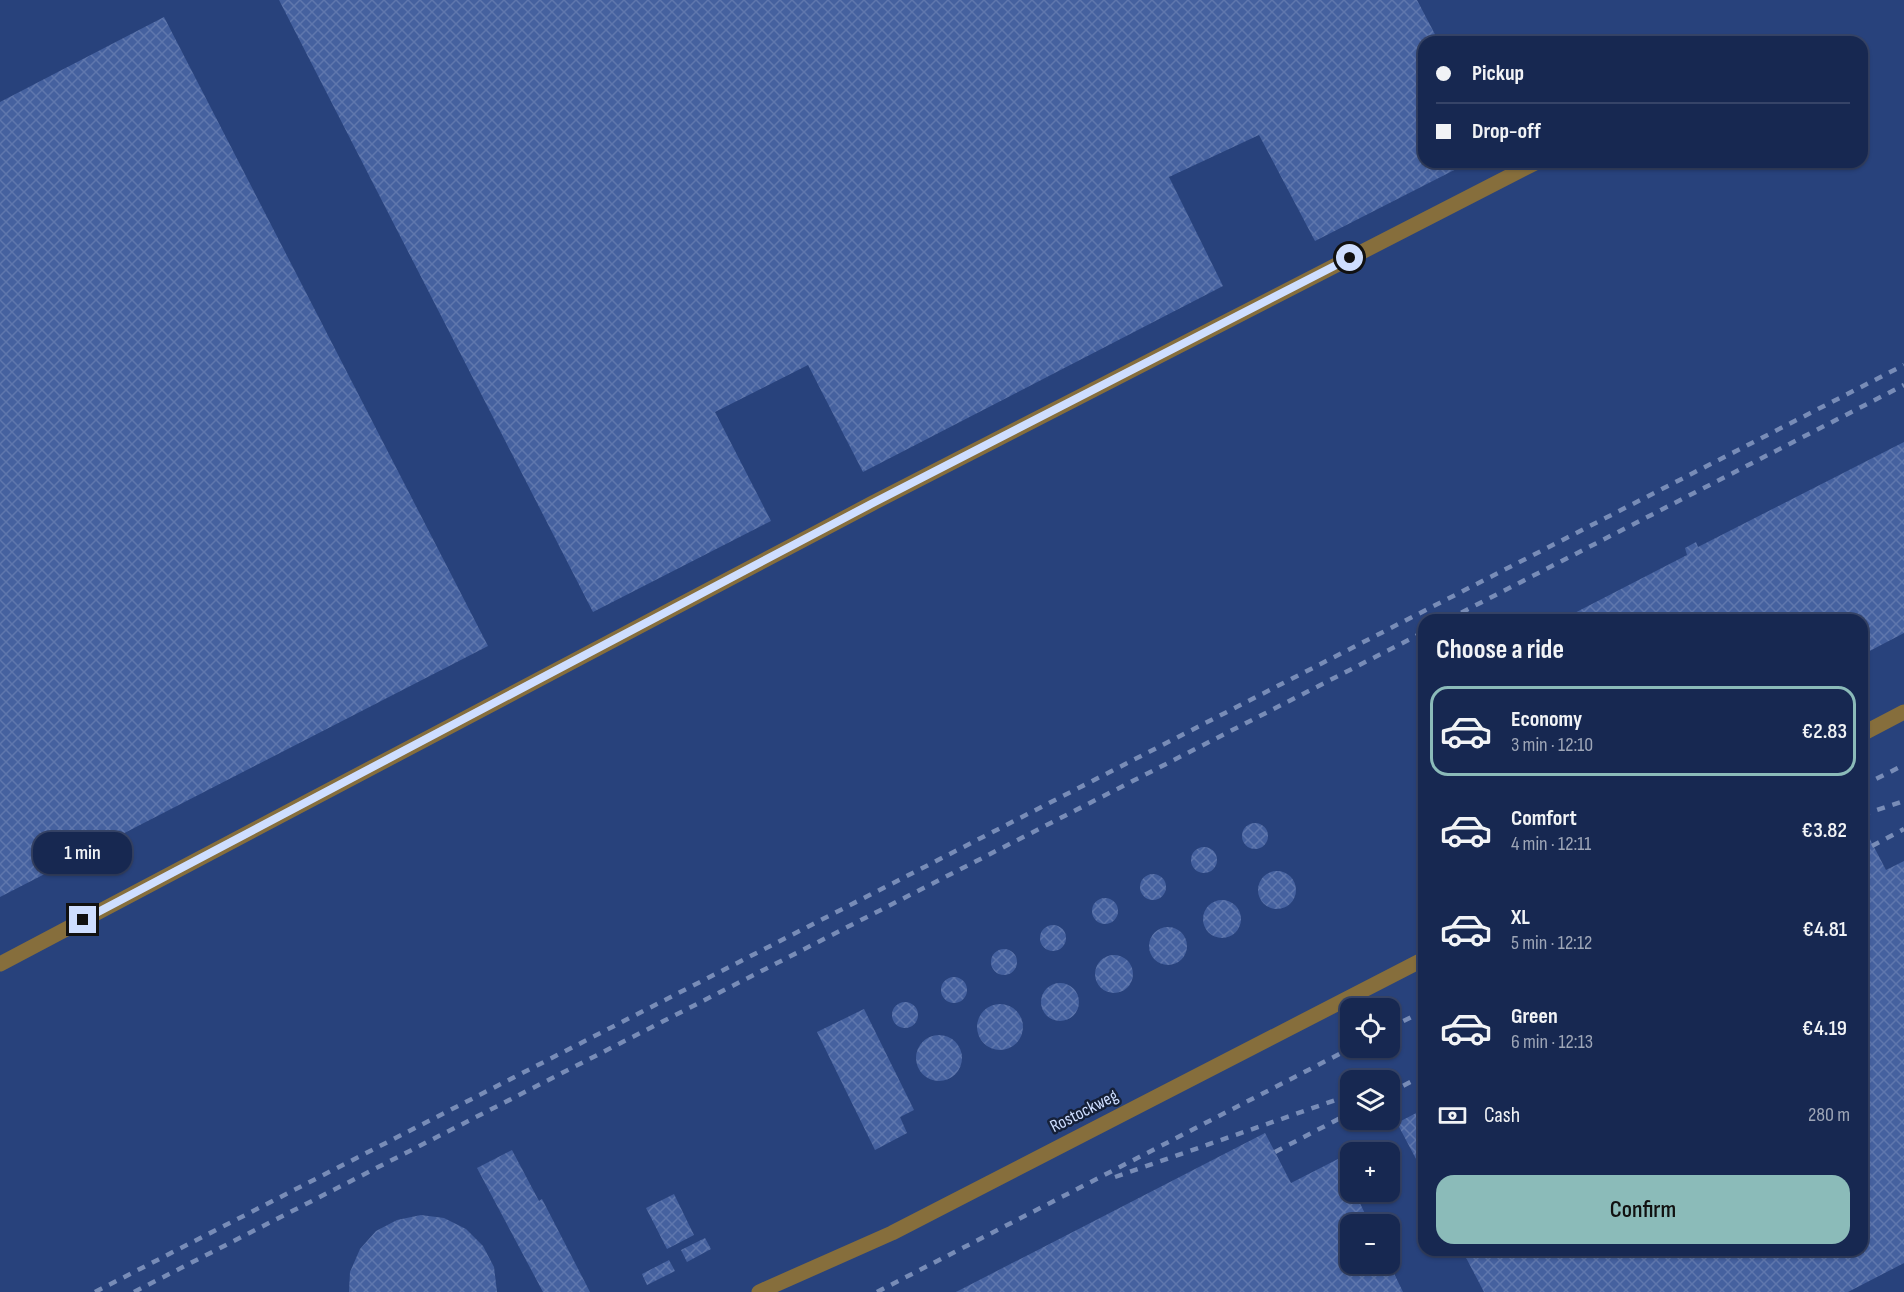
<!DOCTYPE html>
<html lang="en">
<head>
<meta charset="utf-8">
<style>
	body { margin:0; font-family:"Sofia Sans Condensed",sans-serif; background:#203058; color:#f1f3f6; height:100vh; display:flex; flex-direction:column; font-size:22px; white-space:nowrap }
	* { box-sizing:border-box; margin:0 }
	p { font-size:20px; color:#9ea6b7 }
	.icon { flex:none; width:33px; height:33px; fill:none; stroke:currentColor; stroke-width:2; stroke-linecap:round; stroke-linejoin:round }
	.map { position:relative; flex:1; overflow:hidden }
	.drawer { position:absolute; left:1418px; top:614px; width:450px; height:642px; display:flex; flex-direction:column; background:#172851; border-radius:18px; box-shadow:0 2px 4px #0004,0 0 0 2px #364468 }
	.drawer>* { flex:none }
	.top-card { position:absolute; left:1418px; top:36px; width:450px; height:132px; border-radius:18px; box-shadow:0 2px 4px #0004,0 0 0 2px #364468; display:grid; align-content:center; height:132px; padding:0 18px; background:#172851 }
	.fabs { position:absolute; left:1340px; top:998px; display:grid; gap:12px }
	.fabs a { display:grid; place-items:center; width:60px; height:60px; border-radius:12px; background:#172851; box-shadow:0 2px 4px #0004,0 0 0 2px #364468; font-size:30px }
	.end { position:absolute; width:27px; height:27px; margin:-14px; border:8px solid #cedeff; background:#111; box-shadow:0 0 0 3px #111 }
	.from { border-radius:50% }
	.bubble { position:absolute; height:42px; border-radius:18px; background:#172851; box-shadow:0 2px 4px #0004,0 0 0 2px #364468; font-size:20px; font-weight:600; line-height:42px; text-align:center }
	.top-card b { display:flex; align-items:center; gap:21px; height:57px; font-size:22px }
	.top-card b+b { border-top:2px solid #364468 }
	.top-card i { width:15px; height:15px; background:#f1f3f6 }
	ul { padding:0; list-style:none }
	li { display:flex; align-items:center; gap:18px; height:90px; margin:0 12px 9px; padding:0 6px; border:3px solid transparent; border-radius:18px }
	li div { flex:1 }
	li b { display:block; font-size:22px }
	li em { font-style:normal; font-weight:600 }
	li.current { border-color:#8bbbb9 }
	li>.icon { width:54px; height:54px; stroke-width:1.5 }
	h2 { padding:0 18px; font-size:27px; line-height:72px }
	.pay { display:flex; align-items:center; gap:15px; height:66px; padding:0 18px; font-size:22px }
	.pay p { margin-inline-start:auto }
	.cta { display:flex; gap:12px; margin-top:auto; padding:12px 18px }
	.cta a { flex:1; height:69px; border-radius:18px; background:#8bbbb9; color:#111; font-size:24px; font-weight:600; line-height:69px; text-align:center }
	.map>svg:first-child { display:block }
	.built { fill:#28427c; fill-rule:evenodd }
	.building { fill:url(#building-cross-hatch) }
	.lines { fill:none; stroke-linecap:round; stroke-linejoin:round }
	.minor { stroke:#866e3c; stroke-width:15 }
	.rail { stroke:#788cb7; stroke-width:4.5; stroke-dasharray:8 8; stroke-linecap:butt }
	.route { stroke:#cedeff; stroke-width:8 }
	.labels { text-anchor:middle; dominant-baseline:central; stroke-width:5; stroke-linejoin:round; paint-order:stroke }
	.street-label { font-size:18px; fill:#cedeff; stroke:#152038 }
</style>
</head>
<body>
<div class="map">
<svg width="1904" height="1292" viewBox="0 0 1904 1292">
	<defs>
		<pattern id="building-cross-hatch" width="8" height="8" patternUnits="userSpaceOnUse" patternTransform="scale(1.5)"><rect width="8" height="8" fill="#45619f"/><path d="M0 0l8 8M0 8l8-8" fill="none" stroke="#5f77ad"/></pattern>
	</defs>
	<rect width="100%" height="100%" fill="#1f366c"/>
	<path class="built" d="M 0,0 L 1904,0 L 1904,1292 L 0,1292 ZM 1424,42 L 1862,42 L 1862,162 L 1424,162 ZM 1424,620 L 1862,620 L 1862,1250 L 1424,1250 ZM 1350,1008 L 1389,1008 L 1389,1047 L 1350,1047 ZM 1350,1080 L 1389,1080 L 1389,1119 L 1350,1119 ZM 1350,1152 L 1389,1152 L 1389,1191 L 1350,1191 ZM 1350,1224 L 1389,1224 L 1389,1263 L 1350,1263 Z"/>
	<path class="building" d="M 279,0 L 1417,0 L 1439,42 L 1424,42 L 1424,162 L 1470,162 L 1315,241 L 1259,135 L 1169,177 L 1223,286 L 863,472 L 808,365 L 715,412 L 771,521 L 593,612 Z
		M 164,17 L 488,646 L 0,897 L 0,102 Z
		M 1904,442 L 1904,633 L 1862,655 L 1862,620 L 1561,620 L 1687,555 L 1685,548 L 1696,542 L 1698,547 Z
		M1242 836a13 13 0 1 1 26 0a13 13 0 1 1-26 0Z
		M 1862,824 L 1886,870 L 1904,861 L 1904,1263 L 1848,1292 L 1484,1292 L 1462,1250 L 1862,1250 Z
		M1191 860a13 13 0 1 1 26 0a13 13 0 1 1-26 0Z
		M1258 890a19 19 0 1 1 38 0a19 19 0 1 1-38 0Z
		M1140 887a13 13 0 1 1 26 0a13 13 0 1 1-26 0Z
		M1092 911a13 13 0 1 1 26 0a13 13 0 1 1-26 0Z
		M1203 919a19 19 0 1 1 38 0a19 19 0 1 1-38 0Z
		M1040 938a13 13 0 1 1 26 0a13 13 0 1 1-26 0Z
		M1149 946a19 19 0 1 1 38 0a19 19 0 1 1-38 0Z
		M991 962a13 13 0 1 1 26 0a13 13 0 1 1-26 0Z
		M1095 974a19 19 0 1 1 38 0a19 19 0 1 1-38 0Z
		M941 990a13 13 0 1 1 26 0a13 13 0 1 1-26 0Z
		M1041 1002a19 19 0 1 1 38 0a19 19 0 1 1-38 0Z
		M892 1015a13 13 0 1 1 26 0a13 13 0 1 1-26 0Z
		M977 1027a23 23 0 1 1 46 0a23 23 0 1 1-46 0Z
		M 864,1009 L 914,1110 L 900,1117 L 907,1133 L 875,1150 L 817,1032 Z
		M916 1058a23 23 0 1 1 46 0a23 23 0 1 1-46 0Z
		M 1424,1109 L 1424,1174 L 1397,1123 Z
		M 1265,1133 L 1291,1183 L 1338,1159 L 1350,1184 L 1350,1191 L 1354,1191 L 1370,1224 L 1350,1224 L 1350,1263 L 1389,1263 L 1403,1292 L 956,1292 Z
		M 512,1150 L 539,1201 L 542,1199 L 590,1292 L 543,1292 L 477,1168 Z
		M 674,1194 L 694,1235 L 667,1249 L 646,1208 Z
		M 421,1215 L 444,1218 L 466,1229 L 483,1246 L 494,1267 L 497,1292 L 349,1292 L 350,1272 L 360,1249 L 376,1231 L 397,1220 Z
		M 705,1238 L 711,1249 L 687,1262 L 681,1250 Z
		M 669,1260 L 675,1271 L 647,1285 L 642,1274 Z"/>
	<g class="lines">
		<path class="minor" d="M 1862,734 L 1904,712
			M 0,964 L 871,504 L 1537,162
			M 759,1292 L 892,1233 L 1424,959"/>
		<path class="rail" d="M 1447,620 L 1904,385
			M 1862,786 L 1904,765
			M 1862,815 L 1904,801
			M 1872,846 L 1904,829
			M 1389,1028 L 1424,1011
			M 1389,1093 L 1424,1075
			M 1275,1152 L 1350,1113
			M 1115,1177 L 1350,1095
			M 95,1292 L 1904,365
			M 134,1292 L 1424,632
			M 877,1292 L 1353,1047"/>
	</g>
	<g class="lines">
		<path class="route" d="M 83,920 L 871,504 L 1350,258"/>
	</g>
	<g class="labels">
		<g class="street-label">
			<text transform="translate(1084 1111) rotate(-27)">Rostockweg</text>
		</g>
	</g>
</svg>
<div class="fabs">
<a><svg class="icon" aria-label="locate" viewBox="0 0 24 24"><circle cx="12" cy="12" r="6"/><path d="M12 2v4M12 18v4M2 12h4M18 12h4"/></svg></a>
<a><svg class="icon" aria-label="layers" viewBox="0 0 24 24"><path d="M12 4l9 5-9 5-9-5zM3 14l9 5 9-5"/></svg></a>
<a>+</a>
<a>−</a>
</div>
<i class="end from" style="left:1350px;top:258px"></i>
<i class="end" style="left:83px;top:920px"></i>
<div class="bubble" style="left:33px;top:832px;width:99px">1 min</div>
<div class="top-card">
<b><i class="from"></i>Pickup</b>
<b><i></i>Drop-off</b>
</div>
<section class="drawer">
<h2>Choose a ride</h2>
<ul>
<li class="current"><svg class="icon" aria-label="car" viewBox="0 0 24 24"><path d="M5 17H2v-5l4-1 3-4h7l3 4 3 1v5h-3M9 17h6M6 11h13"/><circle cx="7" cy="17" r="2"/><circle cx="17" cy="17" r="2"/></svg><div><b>Economy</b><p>3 min · 12:10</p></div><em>€2.83</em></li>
<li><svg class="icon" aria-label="car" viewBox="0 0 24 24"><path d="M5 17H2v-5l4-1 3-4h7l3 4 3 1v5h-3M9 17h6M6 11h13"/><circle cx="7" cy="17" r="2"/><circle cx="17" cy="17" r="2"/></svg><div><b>Comfort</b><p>4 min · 12:11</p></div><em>€3.82</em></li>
<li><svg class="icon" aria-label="car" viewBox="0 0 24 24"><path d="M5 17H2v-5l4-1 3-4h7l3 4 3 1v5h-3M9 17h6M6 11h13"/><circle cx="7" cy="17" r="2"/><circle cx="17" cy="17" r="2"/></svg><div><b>XL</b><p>5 min · 12:12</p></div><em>€4.81</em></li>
<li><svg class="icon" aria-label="car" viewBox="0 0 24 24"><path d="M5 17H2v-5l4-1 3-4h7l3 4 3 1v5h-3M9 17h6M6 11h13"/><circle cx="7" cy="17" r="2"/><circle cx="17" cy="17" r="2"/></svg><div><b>Green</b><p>6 min · 12:13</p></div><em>€4.19</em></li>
</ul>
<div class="pay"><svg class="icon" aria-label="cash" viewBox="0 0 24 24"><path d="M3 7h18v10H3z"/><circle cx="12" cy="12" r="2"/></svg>Cash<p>280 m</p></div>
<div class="cta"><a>Confirm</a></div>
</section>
</div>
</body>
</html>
